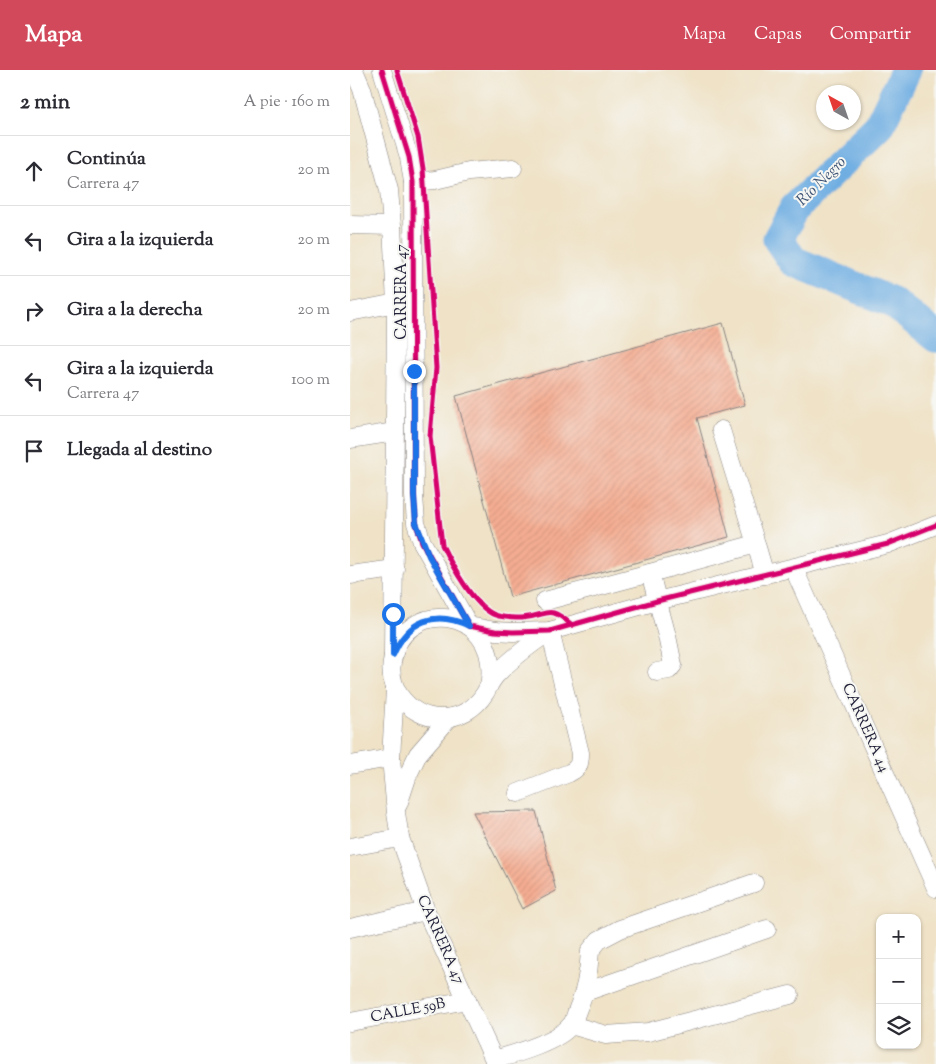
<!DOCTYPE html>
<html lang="es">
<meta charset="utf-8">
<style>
:root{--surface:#fff;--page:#f7f7f7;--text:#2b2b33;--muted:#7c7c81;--line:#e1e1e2;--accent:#d1495b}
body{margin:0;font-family:"Sorts Mill Goudy",serif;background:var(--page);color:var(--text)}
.controls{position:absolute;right:15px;bottom:15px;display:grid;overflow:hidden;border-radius:10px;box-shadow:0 1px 4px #0004}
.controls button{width:45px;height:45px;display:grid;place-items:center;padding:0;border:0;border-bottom:1px solid var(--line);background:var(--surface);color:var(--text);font:25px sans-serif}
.compass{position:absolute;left:466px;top:15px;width:45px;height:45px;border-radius:50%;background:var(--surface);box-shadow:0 1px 4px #0004;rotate:320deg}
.stop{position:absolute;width:15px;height:15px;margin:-11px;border:4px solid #1a73e8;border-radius:50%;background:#fff}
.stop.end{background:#1a73e8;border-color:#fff;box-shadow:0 1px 5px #0008}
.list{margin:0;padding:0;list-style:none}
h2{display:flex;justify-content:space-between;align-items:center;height:65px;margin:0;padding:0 20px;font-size:21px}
h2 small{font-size:16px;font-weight:400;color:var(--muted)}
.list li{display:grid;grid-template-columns:32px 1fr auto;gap:15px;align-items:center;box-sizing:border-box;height:70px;padding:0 20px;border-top:1px solid var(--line)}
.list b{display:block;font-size:19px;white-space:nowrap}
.list p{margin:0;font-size:16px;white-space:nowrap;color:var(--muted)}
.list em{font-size:16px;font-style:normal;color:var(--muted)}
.icon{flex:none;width:28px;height:28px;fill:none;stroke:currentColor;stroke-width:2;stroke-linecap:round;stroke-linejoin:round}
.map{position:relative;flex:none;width:586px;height:994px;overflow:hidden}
header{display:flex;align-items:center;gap:30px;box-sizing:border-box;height:70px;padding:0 25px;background:var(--accent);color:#fff}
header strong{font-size:24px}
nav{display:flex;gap:28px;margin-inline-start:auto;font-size:18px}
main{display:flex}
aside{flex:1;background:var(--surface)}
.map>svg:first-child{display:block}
</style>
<header>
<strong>Mapa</strong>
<nav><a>Mapa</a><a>Capas</a><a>Compartir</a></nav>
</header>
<main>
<aside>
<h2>2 min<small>A pie · 160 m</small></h2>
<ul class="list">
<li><svg class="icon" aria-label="ahead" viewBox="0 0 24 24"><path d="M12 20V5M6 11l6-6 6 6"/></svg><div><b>Continúa</b><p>Carrera 47</p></div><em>20 m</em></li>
<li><svg class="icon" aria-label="left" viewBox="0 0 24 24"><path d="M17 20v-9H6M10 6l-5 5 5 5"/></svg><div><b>Gira a la izquierda</b></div><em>20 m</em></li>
<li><svg class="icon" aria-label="right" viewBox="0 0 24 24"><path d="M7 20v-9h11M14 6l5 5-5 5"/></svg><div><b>Gira a la derecha</b></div><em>20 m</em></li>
<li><svg class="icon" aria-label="left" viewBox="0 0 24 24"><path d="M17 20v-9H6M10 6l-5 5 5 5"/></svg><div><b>Gira a la izquierda</b><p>Carrera 47</p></div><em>100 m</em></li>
<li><svg class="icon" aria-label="arrive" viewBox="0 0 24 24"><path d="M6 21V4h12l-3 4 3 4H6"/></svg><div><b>Llegada al destino</b></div></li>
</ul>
</aside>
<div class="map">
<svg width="586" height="994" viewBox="0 0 586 994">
<defs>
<pattern id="building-hatch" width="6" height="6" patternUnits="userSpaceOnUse" patternTransform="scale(1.25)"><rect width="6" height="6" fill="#f5ad92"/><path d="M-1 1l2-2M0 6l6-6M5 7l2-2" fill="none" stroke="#d2957f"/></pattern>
</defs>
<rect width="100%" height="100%" fill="#f6f6f2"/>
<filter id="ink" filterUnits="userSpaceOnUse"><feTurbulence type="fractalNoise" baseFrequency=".02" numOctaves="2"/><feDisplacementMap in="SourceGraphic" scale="10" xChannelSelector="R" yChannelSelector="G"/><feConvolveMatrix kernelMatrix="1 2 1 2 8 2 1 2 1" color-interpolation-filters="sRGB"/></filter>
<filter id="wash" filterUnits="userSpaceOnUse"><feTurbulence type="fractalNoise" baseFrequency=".0096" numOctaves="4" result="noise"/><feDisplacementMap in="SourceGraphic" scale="20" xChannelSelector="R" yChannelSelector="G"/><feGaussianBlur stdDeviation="1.12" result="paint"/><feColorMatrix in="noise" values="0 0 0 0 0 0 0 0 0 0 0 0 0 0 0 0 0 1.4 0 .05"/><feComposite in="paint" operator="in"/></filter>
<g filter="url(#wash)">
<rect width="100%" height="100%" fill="#efe2c6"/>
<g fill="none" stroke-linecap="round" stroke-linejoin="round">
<polyline stroke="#6faee2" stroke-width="31" points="556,0 529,56 445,138 428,169 443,191 542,232 586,267"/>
</g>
<g id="blocks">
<g fill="url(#building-hatch)">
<polygon points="373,253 395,335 347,348 379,467 160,527 106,326"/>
<polygon points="186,741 206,821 172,839 123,742"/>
</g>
</g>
</g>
<g filter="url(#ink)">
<use href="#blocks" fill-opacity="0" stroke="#888280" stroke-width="1"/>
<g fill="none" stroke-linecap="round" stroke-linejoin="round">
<defs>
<g id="minor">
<polyline points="4,0 12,19 39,120 42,156 46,233 43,585"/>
<polyline points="32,0 59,87 63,112 64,426 66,453 72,472 119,556 145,561 163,562 200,561 307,531 538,474 586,455"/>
<polyline points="63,112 85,110 119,102 163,98"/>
<polyline points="0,155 42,156"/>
<polyline points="0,242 46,233"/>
<polyline points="371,360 406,474"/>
<polyline points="0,369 45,362"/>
<polyline points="444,499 586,818"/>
<polyline points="0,505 45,499"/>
<polyline points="195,531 300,503"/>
<polyline points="307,602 319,600 323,595 317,566 300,503 406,474 415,505"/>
<path d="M140 610C148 534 51 527 42 592 40 604 43 615 49 625 59 639 74 648 91 648 109 648 125 639 135 623 139 616 141 610 147 604 163 587 181 574 200 561"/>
<polyline points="45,619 41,688 46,743 50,768 76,841 146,994"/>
<polyline points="0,695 41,688"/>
<path d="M168 723 219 703C229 698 230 694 230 683L200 561"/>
<polyline points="48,735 58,705 68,684 99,648"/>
<polyline points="0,777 50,768"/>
<polyline points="0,858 76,841"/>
<polyline points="235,922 417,859"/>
<polyline points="0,952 117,930"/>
<polyline points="221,955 256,965 298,962 440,925"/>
<path d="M144 990C165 984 208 972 221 955 224 952 225 946 227 941 236 921 239 903 240 881L249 870 270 859 404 813"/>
</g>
</defs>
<use href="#minor" stroke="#888280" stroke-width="19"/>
<use href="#minor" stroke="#fff" stroke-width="18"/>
<defs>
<g id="cycleway">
<polyline points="32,0 59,87 63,112 64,426 66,453 72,472 119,556 145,561 163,562 200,561 307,531 538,474 586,455"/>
<path d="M47 0 68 67 73 99 86 298 80 366 92 475C101 494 124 537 145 545 154 548 163 548 172 548 200 546 196 533 222 555"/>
</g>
</defs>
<use href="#cycleway" stroke="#f6f6f2" stroke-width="8"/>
<use href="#cycleway" stroke="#d6006c" stroke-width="5"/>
</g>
</g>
<g fill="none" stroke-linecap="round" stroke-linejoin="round" filter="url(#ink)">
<path stroke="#1a73e8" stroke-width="6" d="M43 544V585C58 550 85 540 119 556L79 486 66 453 64 426V301"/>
</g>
<g text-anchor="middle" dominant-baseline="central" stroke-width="4" stroke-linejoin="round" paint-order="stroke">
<g font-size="15" fill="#22223b" stroke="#f6f6f2">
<text transform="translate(52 222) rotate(-90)">CARRERA 47</text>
<text transform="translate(515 658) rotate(66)">CARRERA 44</text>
<text transform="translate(90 870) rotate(66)">CARRERA 47</text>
<text transform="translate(58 941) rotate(-11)">CALLE 59B</text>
</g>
<g font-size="16" font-style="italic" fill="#3d5375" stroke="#f6f6f2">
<text transform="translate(472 112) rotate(-45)">Río Negro</text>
</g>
</g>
</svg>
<div class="controls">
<button>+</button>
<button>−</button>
<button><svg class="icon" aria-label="layers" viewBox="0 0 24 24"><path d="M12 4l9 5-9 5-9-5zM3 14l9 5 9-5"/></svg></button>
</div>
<svg class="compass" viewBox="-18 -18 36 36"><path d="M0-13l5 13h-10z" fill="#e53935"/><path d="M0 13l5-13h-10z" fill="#7c7c81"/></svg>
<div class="stop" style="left:43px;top:544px"></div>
<div class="stop end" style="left:64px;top:301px"></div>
</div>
</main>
